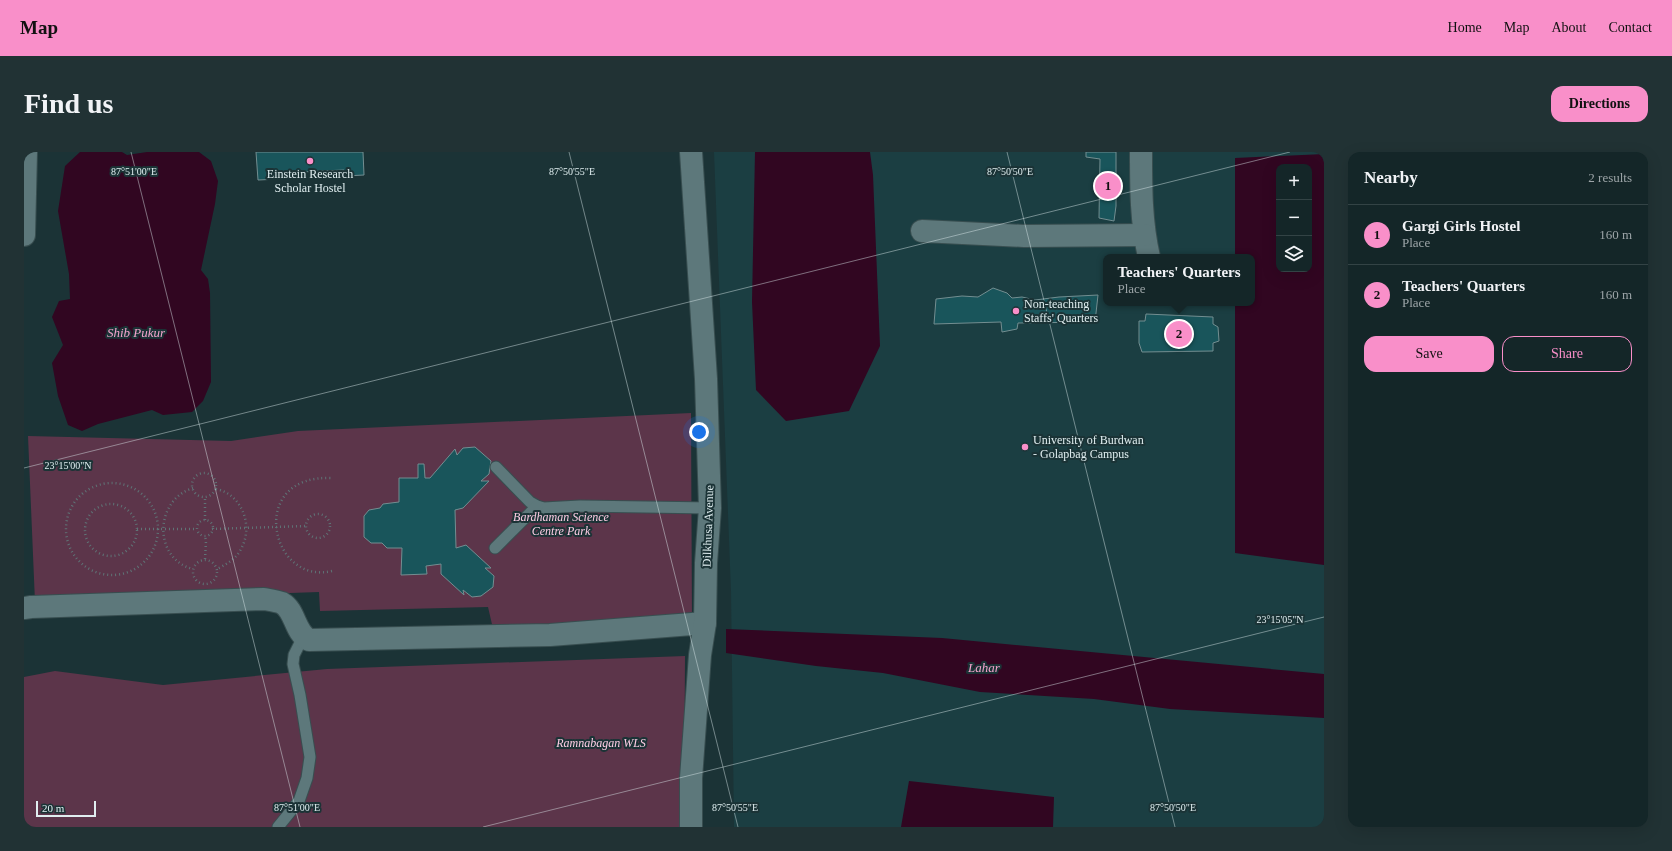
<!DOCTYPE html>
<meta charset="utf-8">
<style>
:root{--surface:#142628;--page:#213234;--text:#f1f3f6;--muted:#9da5a8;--line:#334345;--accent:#f98fc9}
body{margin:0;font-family:"Times New Roman",serif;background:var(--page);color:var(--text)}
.controls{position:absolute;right:12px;top:12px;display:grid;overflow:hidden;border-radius:8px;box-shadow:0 4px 16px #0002}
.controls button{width:36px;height:36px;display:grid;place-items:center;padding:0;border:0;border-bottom:1px solid var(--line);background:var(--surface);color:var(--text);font:20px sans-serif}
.scale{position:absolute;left:12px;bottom:10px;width:60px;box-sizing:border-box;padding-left:4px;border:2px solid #e0eef0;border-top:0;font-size:11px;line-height:14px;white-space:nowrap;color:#e0eef0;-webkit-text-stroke:3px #1b3336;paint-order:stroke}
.you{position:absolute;left:675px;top:280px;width:14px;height:14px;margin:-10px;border:3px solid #fff;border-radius:50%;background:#1a73e8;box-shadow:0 0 0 6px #1a73e833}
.badge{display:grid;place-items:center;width:26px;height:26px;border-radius:50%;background:var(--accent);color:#111;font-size:13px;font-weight:700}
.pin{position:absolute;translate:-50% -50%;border:2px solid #fff;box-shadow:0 1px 4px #0006}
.popup{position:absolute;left:1079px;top:102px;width:152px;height:52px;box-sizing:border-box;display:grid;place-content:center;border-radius:8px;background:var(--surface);filter:drop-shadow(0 1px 3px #0005);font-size:13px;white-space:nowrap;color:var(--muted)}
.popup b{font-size:15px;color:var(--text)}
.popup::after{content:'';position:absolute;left:50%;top:100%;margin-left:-8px;border:8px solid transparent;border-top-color:var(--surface)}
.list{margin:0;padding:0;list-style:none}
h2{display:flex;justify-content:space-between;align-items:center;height:52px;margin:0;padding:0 16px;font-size:17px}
h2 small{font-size:13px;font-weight:400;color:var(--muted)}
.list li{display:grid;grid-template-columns:26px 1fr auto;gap:12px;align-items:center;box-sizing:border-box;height:60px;padding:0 16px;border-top:1px solid var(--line)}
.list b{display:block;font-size:15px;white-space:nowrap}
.list p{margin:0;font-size:13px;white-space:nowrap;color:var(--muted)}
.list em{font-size:13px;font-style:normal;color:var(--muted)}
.actions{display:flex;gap:8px;padding:12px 16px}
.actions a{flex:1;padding:9px 0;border:1px solid var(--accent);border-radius:12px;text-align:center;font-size:14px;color:var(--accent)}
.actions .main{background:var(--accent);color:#111}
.icon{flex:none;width:22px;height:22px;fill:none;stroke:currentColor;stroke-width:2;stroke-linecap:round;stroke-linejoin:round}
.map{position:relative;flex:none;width:1300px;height:675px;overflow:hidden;border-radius:12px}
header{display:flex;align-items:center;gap:24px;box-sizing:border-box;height:56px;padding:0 20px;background:var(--accent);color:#111}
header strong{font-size:19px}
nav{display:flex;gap:22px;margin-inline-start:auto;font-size:14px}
.intro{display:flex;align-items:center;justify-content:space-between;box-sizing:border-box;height:96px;padding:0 24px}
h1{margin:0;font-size:28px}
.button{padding:10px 18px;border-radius:12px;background:var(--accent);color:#111;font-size:14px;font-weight:700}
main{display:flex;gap:24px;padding:0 24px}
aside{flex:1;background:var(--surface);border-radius:12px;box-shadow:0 4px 16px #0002}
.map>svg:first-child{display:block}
</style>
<header>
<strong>Map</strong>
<nav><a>Home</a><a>Map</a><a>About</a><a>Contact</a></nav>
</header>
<div class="intro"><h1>Find us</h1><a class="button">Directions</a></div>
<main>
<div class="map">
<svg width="1300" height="675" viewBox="0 0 1300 675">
<rect width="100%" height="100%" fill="#1b3336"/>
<path fill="#1b3e42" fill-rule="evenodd" d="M690 0H1300V675H710L707 439ZM1255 15H1285V117H1255ZM1082 105H1228V151H1082Z"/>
<g fill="#5c354a">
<polygon points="667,261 668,472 470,481 464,455 296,459 295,440 11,450 4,284 207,289 274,279"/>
<polygon points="661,504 660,675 0,675 0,525 31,519 139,533 303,517"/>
</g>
<g fill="#310621" fill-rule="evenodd">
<polygon points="56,0 98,0 103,3 123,0 175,0 187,9 194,29 191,52 177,118 184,127 186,141 187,230 179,249 168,260 139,263 128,258 74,272 58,279 44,273 34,244 28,211 39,193 28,165 35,149 46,147 45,122 34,59 41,14"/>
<polygon points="731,0 846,0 849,23 856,194 825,259 762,269 732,238 728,150"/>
<path d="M1300 2V413L1211 401V151H1228V105H1211V6ZM1255 15H1285V117H1255Z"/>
<polygon points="702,477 918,486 1300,522 1300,566 1146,557 1070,547 956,540 859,521 792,514 702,501"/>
<polygon points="885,629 1030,645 1029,675 877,675"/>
</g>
<g fill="#19555b" stroke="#738e91">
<polygon points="232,0 339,0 340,23 321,24 320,18 255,21 255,27 234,28"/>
<polygon points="1062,0 1092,0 1092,54 1090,69 1075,66 1076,7 1062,5"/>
<polygon points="969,136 983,141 988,146 998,145 1011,148 1035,145 1074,143 1071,170 994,171 993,177 978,180 977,170 910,172 912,147 938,144 954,145"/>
<polygon points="1122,162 1189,165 1189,172 1194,175 1195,189 1189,191 1189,199 1118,200 1115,191 1115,169 1121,169"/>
<polygon points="451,295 467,309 465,322 457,329 465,329 439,356 431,358 432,396 442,393 467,416 461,416 470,424 469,435 457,444 448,445 439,438 440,443 417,422 417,412 402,414 403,422 377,423 378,396 363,396 358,391 347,391 340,385 340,364 345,358 356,356 359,352 375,350 375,326 394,326 394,312 400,312 401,326 406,326 431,297 433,303 439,296"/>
</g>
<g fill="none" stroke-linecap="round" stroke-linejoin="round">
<defs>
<g id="service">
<polyline points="472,315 506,350 513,354 520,356 556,354 686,356"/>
<polyline points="471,396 513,354"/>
<polyline points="254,675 275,649 283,626 286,605 276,543 269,512 270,503 279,485"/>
</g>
<g id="minor">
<path d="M1117 0C1117 36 1117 70 1125 105"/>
<polyline points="898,79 1000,84 1120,83"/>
<polyline points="0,83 2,0"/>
<path d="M0 456 7 455 240 447C245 448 253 449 258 451 272 459 270 480 285 488L526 483 681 471"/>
<polyline points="667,675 667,626 676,503 681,471 682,411 686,356 682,227 667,0"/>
</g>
</defs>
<use href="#service" stroke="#384e50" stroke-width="13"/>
<use href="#minor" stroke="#384e50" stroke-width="24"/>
<g stroke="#5f7376" stroke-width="2.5" stroke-dasharray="1 3" stroke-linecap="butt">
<circle cx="180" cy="333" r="12"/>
<circle cx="88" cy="377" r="46"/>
<path d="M169 336C130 348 129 407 169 417"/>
<path d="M192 337C218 342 230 374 217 397 212 407 203 412 193 417"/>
<circle cx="87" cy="378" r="26"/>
<circle cx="294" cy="374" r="12"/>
<polyline points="181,368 181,345"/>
<circle cx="181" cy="376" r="8"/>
<polyline points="113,377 172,377"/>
<polyline points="188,377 282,374"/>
<polyline points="181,407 182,389 181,384"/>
<circle cx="181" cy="420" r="12"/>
<path d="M308 419C246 434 222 322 308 326"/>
</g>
<use href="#service" stroke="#5d787b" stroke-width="11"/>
<use href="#minor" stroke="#5d787b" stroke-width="22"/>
</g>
<path fill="none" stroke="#e0eef0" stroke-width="1" stroke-opacity="0.45" d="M107 0 276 675M545 0 714 675M983 0 1151 675M0 316 1266 0M459 675 1300 465"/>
<g fill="#f98fc9" stroke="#1b3336" stroke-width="1.5">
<circle cx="286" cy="9" r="4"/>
<circle cx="992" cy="159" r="4"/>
<circle cx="1001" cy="295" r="4"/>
</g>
<g text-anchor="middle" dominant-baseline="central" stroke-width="4" stroke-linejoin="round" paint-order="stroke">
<g font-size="12" fill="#e0eef0" stroke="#1b3336" text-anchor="start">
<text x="286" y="22" text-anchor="middle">Einstein Research<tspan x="286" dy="14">Scholar Hostel</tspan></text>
<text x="1000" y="152">Non-teaching<tspan x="1000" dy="14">Staffs' Quarters</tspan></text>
<text x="1009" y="288">University of Burdwan<tspan x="1009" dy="14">- Golapbag Campus</tspan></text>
</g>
<g font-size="12" font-style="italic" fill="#fecde5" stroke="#1b3336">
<text x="537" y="365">Bardhaman Science<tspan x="537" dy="14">Centre Park</tspan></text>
<text x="577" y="591">Ramnabagan WLS</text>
</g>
<g font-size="12" fill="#e0eef0" stroke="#1b3336">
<text transform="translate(684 374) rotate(-88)">Dilkhusa Avenue</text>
</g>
<g font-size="13" font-style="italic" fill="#f3a4cd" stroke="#1b3336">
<text x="112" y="180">Shib Pukur</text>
<text x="960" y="515">Lahar</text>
</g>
</g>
<g font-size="10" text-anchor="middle" fill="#e0eef0" stroke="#1b3336" stroke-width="4" stroke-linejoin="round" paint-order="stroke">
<text x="110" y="23">87°51'00"E</text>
<text x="548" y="23">87°50'55"E</text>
<text x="986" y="23">87°50'50"E</text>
<text x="44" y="317">23°15'00"N</text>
<text x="1256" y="471">23°15'05"N</text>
<text x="273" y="659">87°51'00"E</text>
<text x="711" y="659">87°50'55"E</text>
<text x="1149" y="659">87°50'50"E</text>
</g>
</svg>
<div class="controls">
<button>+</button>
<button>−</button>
<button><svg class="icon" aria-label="layers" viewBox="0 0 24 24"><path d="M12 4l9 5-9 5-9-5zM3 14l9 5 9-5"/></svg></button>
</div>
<div class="scale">20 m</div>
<div class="you"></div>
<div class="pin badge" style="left:1084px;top:34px">1</div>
<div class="pin badge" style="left:1155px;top:182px">2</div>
<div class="popup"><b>Teachers' Quarters</b>Place</div>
</div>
<aside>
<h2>Nearby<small>2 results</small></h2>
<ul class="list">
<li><span class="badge">1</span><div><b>Gargi Girls Hostel</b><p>Place</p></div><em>160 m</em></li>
<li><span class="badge">2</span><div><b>Teachers' Quarters</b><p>Place</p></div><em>160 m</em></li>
</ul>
<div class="actions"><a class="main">Save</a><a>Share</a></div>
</aside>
</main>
